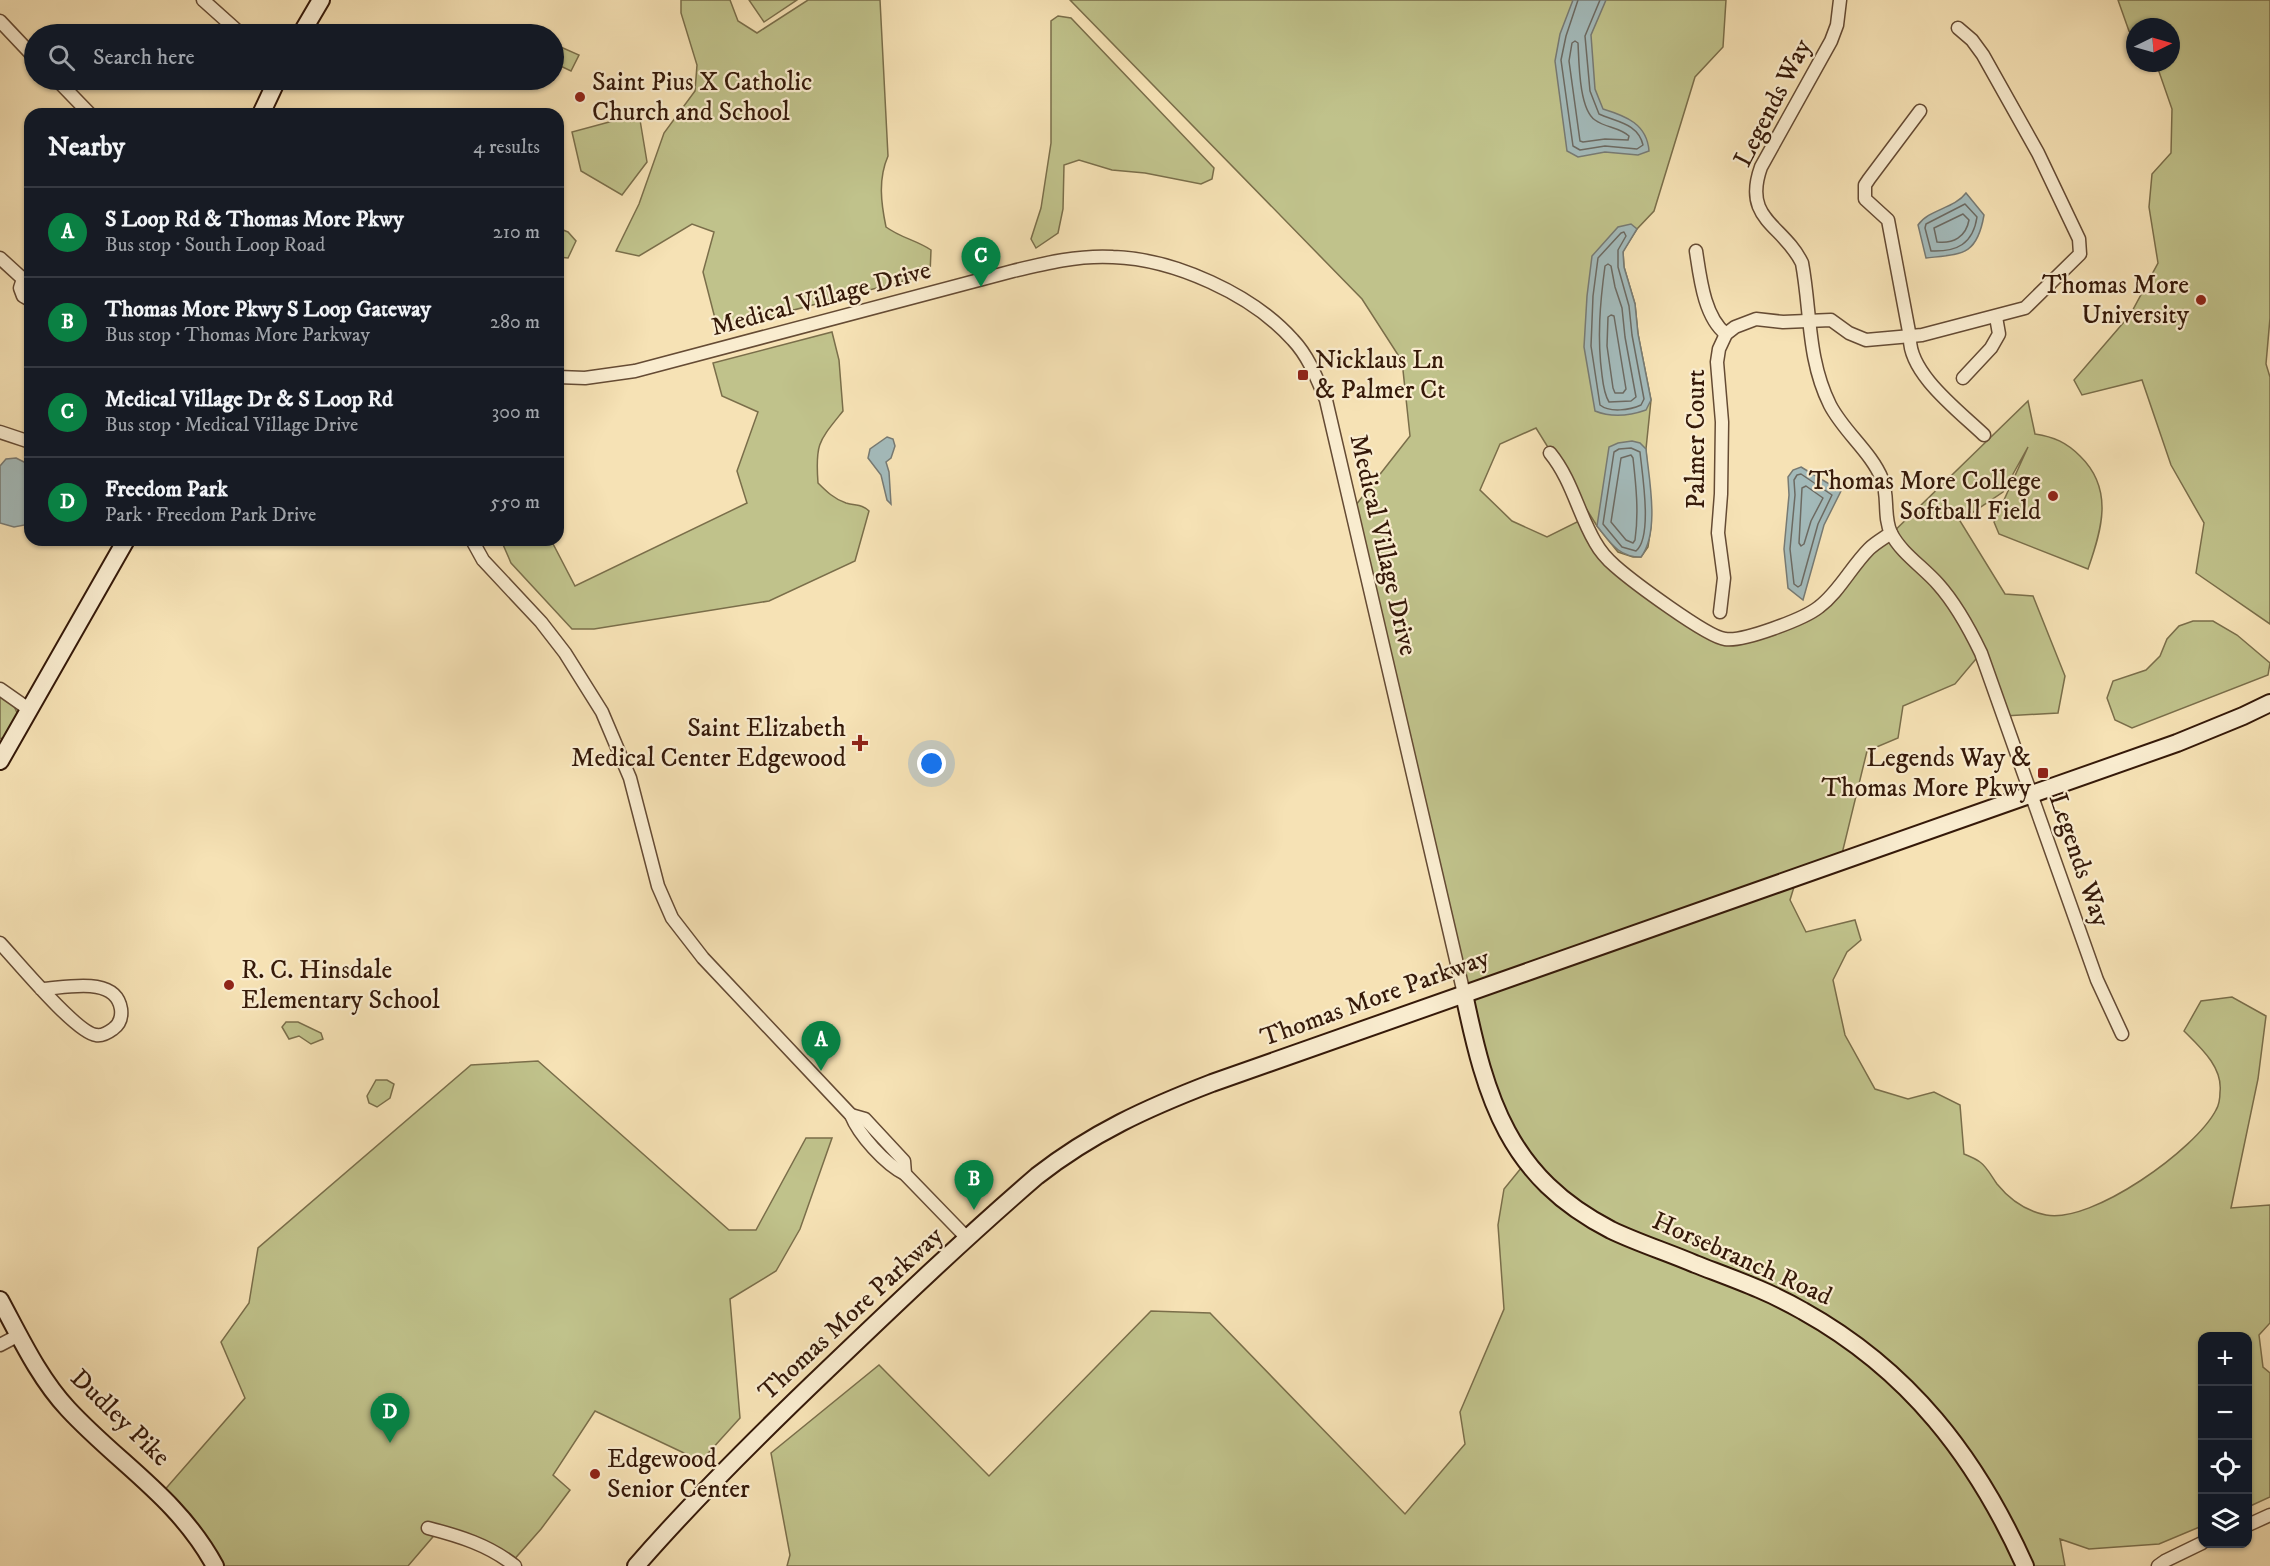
<!DOCTYPE html>
<meta charset="utf-8">
<style>
:root{--surface:#171b24;--page:#20242c;--text:#f1f3f6;--muted:#9ea1a6;--line:#363941;--accent:#0b8043}
body{margin:0;font-family:"IM FELL DW Pica",serif;background:var(--page);color:var(--text)}
.controls{position:absolute;right:18px;bottom:18px;display:grid;overflow:hidden;border-radius:12px;box-shadow:0 2px 4px #0004}
.controls button{width:54px;height:54px;display:grid;place-items:center;padding:0;border:0;border-bottom:2px solid var(--line);background:var(--surface);color:var(--text);font:30px sans-serif}
.compass{position:absolute;left:2126px;top:18px;width:54px;height:54px;border-radius:50%;background:var(--surface);box-shadow:0 2px 4px #0004;rotate:85deg}
.you{position:absolute;left:932px;top:764px;width:21px;height:21px;margin:-15px;border:4px solid #fff;border-radius:50%;background:#1a73e8;box-shadow:0 0 0 9px #1a73e833}
.badge{display:grid;place-items:center;width:39px;height:39px;border-radius:50%;background:var(--accent);color:#fff;font-size:20px;font-weight:700}
.pin{position:absolute;translate:-50% -50px;filter:drop-shadow(0 2px 3px #0008)}
.pin::after{content:'';position:absolute;top:32px;width:21px;height:18px;background:inherit;clip-path:polygon(0 0,100% 0,50% 100%)}
.list{margin:0;padding:0;list-style:none}
h2{display:flex;justify-content:space-between;align-items:center;height:78px;margin:0;padding:0 24px;font-size:26px}
h2 small{font-size:20px;font-weight:400;color:var(--muted)}
.list li{display:grid;grid-template-columns:39px 1fr auto;gap:18px;align-items:center;box-sizing:border-box;height:90px;padding:0 24px;border-top:2px solid var(--line)}
.list b{display:block;font-size:22px;white-space:nowrap}
.list p{margin:0;font-size:20px;white-space:nowrap;color:var(--muted)}
.list em{font-size:20px;font-style:normal;color:var(--muted)}
.icon{flex:none;width:33px;height:33px;fill:none;stroke:currentColor;stroke-width:2;stroke-linecap:round;stroke-linejoin:round}
.map{position:relative;flex:none;width:2270px;height:1566px;overflow:hidden}
.search{position:absolute;background:var(--surface);box-shadow:0 2px 4px #0004;left:24px;top:24px;width:540px;height:66px;display:flex;align-items:center;gap:15px;box-sizing:border-box;padding:0 21px;border-radius:33px;color:var(--muted);font-size:22px}
.panel{position:absolute;background:var(--surface);box-shadow:0 2px 4px #0004;left:24px;top:108px;width:540px;height:438px;border-radius:18px}
.map>svg:first-child{display:block}
</style>
<div class="map">
<svg width="2270" height="1566" viewBox="0 0 2270 1566">
<rect width="100%" height="100%" fill="#f6e2b5"/>
<filter id="stains"><feTurbulence type="fractalNoise" baseFrequency=".00333" numOctaves="4"/><feColorMatrix values="0 0 0 0 .2 0 0 0 0 .09 0 0 0 0 .02 0 0 0 .5 -.17"/></filter>
<radialGradient id="worn" r=".72"><stop offset=".6" stop-color="#630" stop-opacity="0"/><stop offset="1" stop-color="#630" stop-opacity=".3"/></radialGradient>
<g fill="#c0c28b" stroke="#7a6e4a" stroke-width="1.5">
<path d="M681 0H730L738 21 757 33 808 0H880L888 156C878 179 881 203 886 227 901 238 916 240 931 250L930 274 718 330 703 272 714 232 692 224 639 256 616 251 639 204 664 133 695 91 697 65 681 13Z"/>
<polygon points="749,0 797,0 764,22"/>
<path d="M1070 0H1726L1723 47 1695 77 1654 211 1637 229 1623 251 1624 267 1635 304 1638 334 1651 400 1646 449 1651 527 1648 547 1641 557H1633L1618 552 1597 526 1536 428 1500 444 1480 490 1512 521 1547 537 1585 518 1607 558 1721 639 1811 612 2028 401 2035 434C2054 437 2066 442 2080 456 2114 489 2102 529 2088 569L1999 534 1994 522 2028 447 2003 492 1960 521 2005 594 2033 596 2065 676 2058 713 2004 716 1981 653 1955 684 1903 706 1898 738 1867 751 1840 862 1797 877 1790 900 1806 932 1855 920 1861 940 1847 952 1833 980 1845 1035 1875 1089 1908 1099 1934 1092 1960 1105 1964 1154C1969 1156 1976 1159 1980 1162 1987 1167 1992 1177 1997 1184 2010 1200 2026 1211 2046 1215 2092 1224 2196 1149 2216 1110 2219 1105 2220 1097 2220 1092 2223 1067 2200 1047 2184 1031L2201 1001 2232 997 2266 1016 2258 1079 2231 1208 2270 1205V1323L2259 1335 2263 1367 2270 1373V1497L2248 1507V1336H2202V1526L2159 1544 2089 1549 2060 1539 2065 1566H787L790 1555 771 1453 879 1365 989 1476 1151 1311 1210 1313 1405 1514 1465 1444 1460 1412 1504 1309 1498 1225 1504 1189 1526 1162 1496 1113 1352 510 1410 436 1402 361 1362 299Z"/>
<polygon points="2118,0 2270,0 2270,318 2266,364 2270,377 2270,624 2196,573 2204,523 2171,465 2142,380 2082,395 2074,380 2130,315 2158,263 2149,207 2152,174 2171,153 2172,109 2156,63 2171,63 2171,27 2135,27 2135,36 2129,31"/>
<polygon points="1058,16 1071,18 1214,168 1212,179 1201,184 1145,173 1112,170 1079,160 1064,165 1063,209 1058,233 1036,248 1031,239 1041,208 1051,143 1051,21"/>
<polygon points="554,44 579,55 571,71 554,63"/>
<polygon points="639,114 647,162 622,195 581,171 572,132"/>
<polygon points="558,228 568,232 576,241 568,258 558,257"/>
<path d="M832 332 839 360 843 411C819 441 815 443 818 483 826 491 834 499 846 503 856 506 862 504 869 511L855 561 769 601 594 629H572L511 563 501 540H551L575 586 747 503 737 471 758 412 722 396 713 363Z"/>
<polygon points="2193,621 2213,621 2237,635 2270,663 2268,675 2132,728 2115,720 2107,698 2113,681 2146,670 2160,656 2167,639 2179,626"/>
<polygon points="0,695 14,706 18,715 7,736 0,739"/>
<polygon points="286,1022 298,1022 321,1033 323,1039 311,1044 299,1036 289,1039 282,1027"/>
<polygon points="538,1061 729,1230 756,1230 806,1138 832,1138 800,1229 776,1271 730,1299 740,1418 701,1461 595,1411 553,1475 570,1490 541,1529 511,1563 438,1531 408,1566 215,1566 161,1494 245,1398 221,1342 249,1303 258,1248 471,1065"/>
<polygon points="376,1080 387,1080 394,1084 390,1098 377,1107 369,1103 367,1096"/>
</g>
<g fill="#a3baba" stroke="#777a73" stroke-width="1.5">
<path d="M1573 0H1606L1591 35 1595 89 1603 109C1626 116 1647 124 1649 151L1638 155 1605 152 1578 157 1567 151 1555 61 1560 34Z"/>
<path d="M1966 193 1984 215C1977 256 1962 254 1926 258L1918 225C1929 209 1954 209 1966 193Z"/>
<path d="M1631 224 1637 229 1623 252 1624 267 1635 304 1638 334 1651 400 1646 410C1629 416 1612 418 1595 411L1584 347 1587 296 1592 256 1618 227Z"/>
<polygon points="887,437 893,439 895,446 891,458 886,462 889,472 891,504 887,500 881,475 868,458 870,449"/>
<path d="M1632 441 1640 443 1646 449C1649 479 1660 532 1641 557 1618 557 1610 542 1597 526L1609 447 1618 443Z"/>
<polygon points="16,458 30,465 30,524 14,527 0,523 0,466 6,459"/>
<polygon points="1801,467 1841,491 1824,525 1803,600 1788,588 1784,549 1789,495 1788,477 1793,470"/>
</g>
<g fill="none" stroke-linecap="round" stroke-linejoin="round">
<g stroke="#6c6a62" stroke-width="1.5">
<path d="M1578 0 1566 36 1561 60 1573 146 1580 150 1605 146 1637 149 1643 145C1638 123 1616 122 1599 114L1590 91 1585 36 1600 0"/>
<path d="M1575 41 1578 43C1579 62 1579 109 1595 120 1606 128 1619 127 1629 136L1628 140 1605 139 1583 142 1580 141 1569 61 1572 43Z"/>
<path d="M1965 204 1977 217C1973 244 1957 252 1931 251L1925 228 1926 224Z"/>
<path d="M1963 214 1969 220C1966 237 1953 244 1937 242L1934 228Z"/>
<path d="M1624 232 1626 236 1618 250V267L1629 306 1632 335 1644 399 1641 405C1630 410 1610 413 1600 405L1591 346 1593 296 1598 258 1621 233Z"/>
<path d="M1608 264 1611 266 1615 287 1622 308 1625 337 1636 397 1631 401 1609 402C1604 394 1603 384 1602 375 1597 338 1600 303 1605 266Z"/>
<polygon points="1611,315 1614,316 1626,389 1623,393 1615,393 1613,388 1607,346 1608,317"/>
<path d="M1631 448 1640 452C1642 473 1653 537 1636 551L1622 547 1603 524 1614 452 1619 449Z"/>
<path d="M1631 455 1633 458C1636 485 1639 513 1635 540L1633 543 1626 540 1611 522 1621 458Z"/>
<polygon points="1801,474 1832,495 1818,524 1801,585 1798,587 1794,584 1790,549 1795,495 1794,480 1797,475"/>
<polygon points="1806,486 1823,498 1811,521 1804,544 1801,546 1799,543 1802,488"/>
</g>
<defs>
<g id="street">
<polyline points="203,0 241,34"/>
<path d="M1840 0 1837 25 1831 41 1761 167C1742 220 1783 224 1802 263 1811 311 1807 359 1830 405 1844 432 1871 452 1882 479 1889 496 1883 517 1891 533 1901 553 1923 567 1938 584 1956 604 1969 628 1981 653L2097 980 2122 1034"/>
<polyline points="0,21 34,57"/>
<polyline points="57,80 90,114"/>
<path d="M1920 111 1869 179 1865 185V199L1888 220 1910 337C1908 373 1959 411 1984 435"/>
<path d="M1696 251C1700 277 1704 317 1726 334"/>
<polyline points="0,258 23,279"/>
<polyline points="30,275 23,279 20,288 23,296 30,300"/>
<path d="M558 377 585 378 635 371 1013 271C1046 263 1079 255 1113 257 1174 259 1252 294 1293 340 1309 357 1317 379 1326 400L1464 994"/>
<polyline points="1963,378 1991,348 1999,334 1996,317"/>
<polyline points="0,432 30,442"/>
<path d="M1550 453C1572 480 1578 513 1595 542 1600 551 1608 560 1615 566 1632 581 1707 637 1725 639 1743 642 1804 619 1819 607 1839 592 1851 567 1869 549 1875 543 1884 538 1891 533"/>
<path d="M472 540 483 560 541 622 565 653 602 712 630 778 658 886 672 918 703 958 851 1115C859 1135 885 1164 905 1174L968 1239"/>
<polyline points="1720,612 1724,578 1718,533 1721,494 1722,422 1717,362 1719,349 1726,334 1735,327 1756,319 1783,322 1831,320 1849,333 1866,340 1922,335 2025,308 2080,254 2079,239 2038,153 1983,55 1972,40 1958,28"/>
<polyline points="0,689 30,710"/>
<path d="M0 943C16 960 76 1033 96 1035 102 1036 109 1032 113 1029 120 1024 122 1017 121 1009 116 975 65 988 41 989"/>
<polyline points="851,1115 865,1119 904,1161 905,1174"/>
<polyline points="0,1345 19,1335"/>
<polyline points="2248,1525 2270,1515"/>
<path d="M428 1528C459 1536 489 1545 515 1566"/>
<polyline points="2158,1566 2165,1561 2202,1543"/>
</g>
<g id="secondary">
<polyline points="301,34 321,0"/>
<polyline points="261,114 277,80"/>
<polyline points="0,761 126,540"/>
<path d="M1464 994C1486 1099 1508 1177 1611 1230 1638 1243 1667 1252 1695 1264 1731 1278 1769 1291 1803 1311 1909 1370 1976 1457 2025 1566"/>
<path d="M0 1300C20 1337 39 1378 68 1409 119 1464 178 1498 215 1566"/>
<path d="M636 1566C696 1497 760 1434 826 1371 895 1305 965 1238 1037 1176 1092 1133 1147 1108 1212 1083L2177 743 2243 716 2270 703"/>
</g>
</defs>
<use href="#street" stroke="#654b34" stroke-width="15"/>
<use href="#secondary" stroke="#351909" stroke-width="20"/>
<use href="#street" stroke="#f9eccf" stroke-width="12"/>
<use href="#secondary" stroke="#f9eccf" stroke-width="16"/>
</g>
<g fill="#8f2418" stroke="#f9eccf" stroke-width="2">
<circle cx="580" cy="97" r="6"/>
<circle cx="2201" cy="300" r="6"/>
<rect x="1297" y="369" width="12" height="12" rx="3"/>
<circle cx="2053" cy="496" r="6"/>
<path d="M857 734h6v6h6v6h-6v6h-6v-6h-6v-6h6z"/>
<rect x="2037" y="767" width="12" height="12" rx="3"/>
<circle cx="229" cy="985" r="6"/>
<circle cx="595" cy="1474" r="6"/>
</g>
<g text-anchor="middle" dominant-baseline="central" stroke-width="4.5" stroke-linejoin="round" paint-order="stroke">
<g font-size="26" fill="#351909" stroke="#f9eccf" text-anchor="start">
<text x="592" y="82">Saint Pius X Catholic<tspan x="592" dy="30">Church and School</tspan></text>
<text x="2189" y="285" text-anchor="end">Thomas More<tspan x="2189" dy="30">University</tspan></text>
<text x="1315" y="360">Nicklaus Ln<tspan x="1315" dy="30">&amp; Palmer Ct</tspan></text>
<text x="2041" y="481" text-anchor="end">Thomas More College<tspan x="2041" dy="30">Softball Field</tspan></text>
<text x="846" y="728" text-anchor="end">Saint Elizabeth<tspan x="846" dy="30">Medical Center Edgewood</tspan></text>
<text x="2031" y="758" text-anchor="end">Legends Way &amp;<tspan x="2031" dy="30">Thomas More Pkwy</tspan></text>
<text x="241" y="970">R. C. Hinsdale<tspan x="241" dy="30">Elementary School</tspan></text>
<text x="607" y="1459">Edgewood<tspan x="607" dy="30">Senior Center</tspan></text>
</g>
<g font-size="26" fill="#351909" stroke="#f9eccf">
<text transform="translate(1773 103) rotate(-63)">Legends Way</text>
<text transform="translate(821 299) rotate(-15)">Medical Village Drive</text>
<text transform="translate(1696 439) rotate(-90)">Palmer Court</text>
<text transform="translate(1383 545) rotate(77)">Medical Village Drive</text>
<text transform="translate(2079 860) rotate(71)">Legends Way</text>
<text transform="translate(1375 998) rotate(-20)">Thomas More Parkway</text>
<text transform="translate(1742 1259) rotate(24)">Horsebranch Road</text>
<text transform="translate(851 1314) rotate(-43)">Thomas More Parkway</text>
<text transform="translate(120 1418) rotate(44)">Dudley Pike</text>
</g>
</g>
<rect width="100%" height="100%" filter="url(#stains)"/>
<rect width="100%" height="100%" fill="url(#worn)"/>
</svg>
<div class="controls">
<button>+</button>
<button>−</button>
<button><svg class="icon" aria-label="locate" viewBox="0 0 24 24"><circle cx="12" cy="12" r="6"/><path d="M12 2v4M12 18v4M2 12h4M18 12h4"/></svg></button>
<button><svg class="icon" aria-label="layers" viewBox="0 0 24 24"><path d="M12 4l9 5-9 5-9-5zM3 14l9 5 9-5"/></svg></button>
</div>
<svg class="compass" viewBox="-18 -18 36 36"><path d="M0-13l5 13h-10z" fill="#e53935"/><path d="M0 13l5-13h-10z" fill="#9ea1a6"/></svg>
<div class="you"></div>
<div class="pin badge" style="left:821px;top:1071px">A</div>
<div class="pin badge" style="left:974px;top:1210px">B</div>
<div class="pin badge" style="left:981px;top:287px">C</div>
<div class="pin badge" style="left:390px;top:1443px">D</div>
<div class="search"><svg class="icon" aria-label="search" viewBox="0 0 24 24"><circle cx="10" cy="10" r="6"/><path d="M15 15l6 6"/></svg>Search here</div>
<section class="panel">
<h2>Nearby<small>4 results</small></h2>
<ul class="list">
<li><span class="badge">A</span><div><b>S Loop Rd &amp; Thomas More Pkwy</b><p>Bus stop · South Loop Road</p></div><em>210 m</em></li>
<li><span class="badge">B</span><div><b>Thomas More Pkwy S Loop Gateway</b><p>Bus stop · Thomas More Parkway</p></div><em>280 m</em></li>
<li><span class="badge">C</span><div><b>Medical Village Dr &amp; S Loop Rd</b><p>Bus stop · Medical Village Drive</p></div><em>300 m</em></li>
<li><span class="badge">D</span><div><b>Freedom Park</b><p>Park · Freedom Park Drive</p></div><em>550 m</em></li>
</ul>
</section>
</div>
